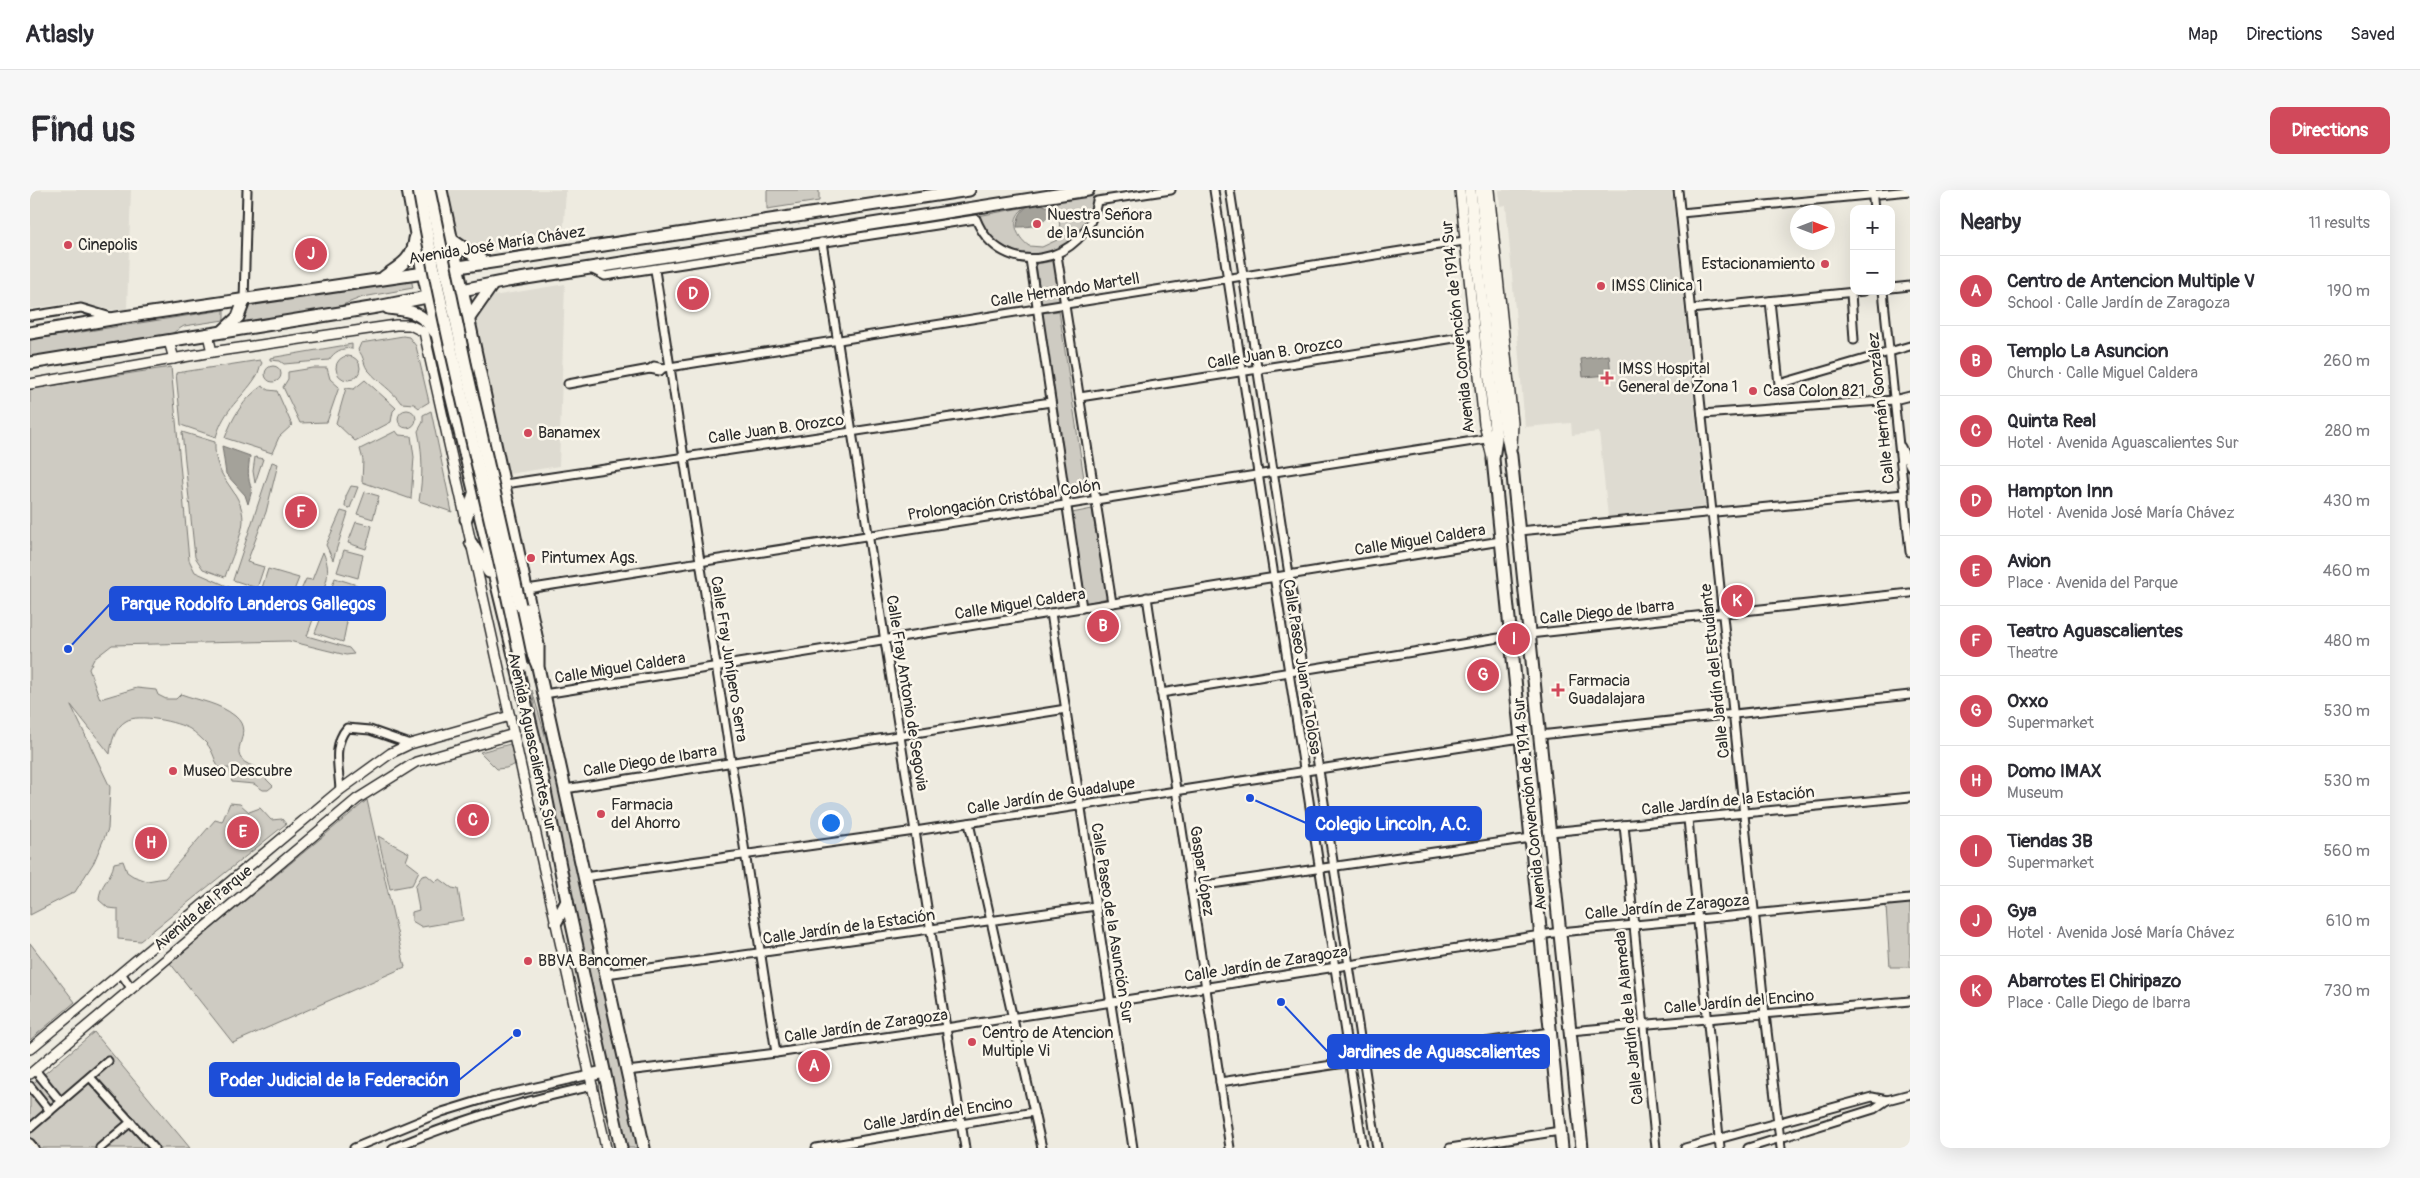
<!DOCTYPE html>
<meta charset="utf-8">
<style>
:root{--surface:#fff;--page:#f7f7f7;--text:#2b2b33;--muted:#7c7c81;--line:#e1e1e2;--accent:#d1495b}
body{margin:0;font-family:Pangolin,sans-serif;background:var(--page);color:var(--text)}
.controls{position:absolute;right:15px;top:15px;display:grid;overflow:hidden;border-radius:10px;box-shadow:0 5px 20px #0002}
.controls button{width:45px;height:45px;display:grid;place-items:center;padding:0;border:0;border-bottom:1px solid var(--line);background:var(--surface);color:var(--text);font:25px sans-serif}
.compass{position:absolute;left:1760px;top:15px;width:45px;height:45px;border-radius:50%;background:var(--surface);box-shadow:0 5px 20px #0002;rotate:90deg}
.you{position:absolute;left:800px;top:632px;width:18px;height:18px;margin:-12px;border:4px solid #fff;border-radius:50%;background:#1a73e8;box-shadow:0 0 0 8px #1a73e833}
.badge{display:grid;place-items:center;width:32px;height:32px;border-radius:50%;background:var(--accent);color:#fff;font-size:16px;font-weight:700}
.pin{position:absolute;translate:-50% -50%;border:2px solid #fff;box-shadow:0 1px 5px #0006}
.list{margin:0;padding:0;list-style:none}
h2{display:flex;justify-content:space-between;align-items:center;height:65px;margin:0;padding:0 20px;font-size:21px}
h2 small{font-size:16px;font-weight:400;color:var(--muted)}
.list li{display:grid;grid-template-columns:32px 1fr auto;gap:15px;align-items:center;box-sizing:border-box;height:70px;padding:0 20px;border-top:1px solid var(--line)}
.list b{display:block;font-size:19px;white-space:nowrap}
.list p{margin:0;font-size:16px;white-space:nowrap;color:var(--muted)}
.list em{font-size:16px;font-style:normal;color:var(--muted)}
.map{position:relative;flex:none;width:1880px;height:958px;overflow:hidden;border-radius:10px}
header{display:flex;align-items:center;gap:30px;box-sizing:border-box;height:70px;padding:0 25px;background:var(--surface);border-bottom:1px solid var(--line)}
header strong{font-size:24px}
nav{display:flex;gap:28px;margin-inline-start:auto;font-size:18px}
.intro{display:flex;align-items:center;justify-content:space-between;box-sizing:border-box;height:120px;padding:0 30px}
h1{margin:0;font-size:35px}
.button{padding:12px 22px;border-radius:10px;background:var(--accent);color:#fff;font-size:18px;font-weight:700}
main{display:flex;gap:30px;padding:0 30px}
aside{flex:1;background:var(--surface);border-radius:10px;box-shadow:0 5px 20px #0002}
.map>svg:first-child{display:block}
</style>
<header>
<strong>Atlasly</strong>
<nav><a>Map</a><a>Directions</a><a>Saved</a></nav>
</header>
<div class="intro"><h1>Find us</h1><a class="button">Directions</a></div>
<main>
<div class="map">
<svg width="1880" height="958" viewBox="0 0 1880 958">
<rect width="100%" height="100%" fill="#eeebe0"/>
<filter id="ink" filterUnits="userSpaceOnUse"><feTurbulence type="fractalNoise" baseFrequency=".02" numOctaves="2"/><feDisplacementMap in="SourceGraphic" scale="10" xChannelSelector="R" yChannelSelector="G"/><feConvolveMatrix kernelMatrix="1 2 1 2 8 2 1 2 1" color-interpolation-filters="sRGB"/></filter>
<g filter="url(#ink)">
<g fill="#dedbd1">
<polygon points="0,0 101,0 97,119 81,120 47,112 0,119"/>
<polygon points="418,0 536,0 533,49 445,60 431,51 428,46"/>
<polygon points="1469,0 1642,0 1675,317 1578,327 1569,242 1542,245 1541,233 1495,237 1476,15 1470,16"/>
<polygon points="535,94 529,276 479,284 445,128 463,106"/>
</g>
<g fill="#cecbc2" stroke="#7c7b76">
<polygon points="737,0 789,0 789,11 737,19"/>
<path d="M1063 5C1062 11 1062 18 1060 24 1040 75 969 78 948 26L996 17C979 27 985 46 999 56L1012 57 1027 50C1032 34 1030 25 1019 13Z"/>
<polygon points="1024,71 1031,110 1012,115 1006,74"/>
<polygon points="381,88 383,98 333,107 284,126 210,138 219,112"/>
<polygon points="194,120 194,130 154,136 131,150 0,171 0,150"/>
<polygon points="1029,121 1056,302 1039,306 1012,123"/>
<path d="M373 146 379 147 386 156 399 212 389 218 384 214 371 213C362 200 349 193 339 181 333 176 335 167 328 160L331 153Z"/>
<path d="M322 154V159C312 157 304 162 299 170L254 174 250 171 240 170V168Z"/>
<circle cx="318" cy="178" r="12"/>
<path d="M230 170 232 173C229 177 229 183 226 187 211 210 195 217 186 247L151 235 146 183Z"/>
<circle cx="243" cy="184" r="8"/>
<path d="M141 177 159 370 165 382 222 407 229 424C242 429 255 426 268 419L285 424 277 446 319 458 324 464 316 465 259 451 82 455 64 469 59 479 70 509 107 498 126 500 128 505 136 509H146L151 504C170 511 189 513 205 526 228 545 189 565 225 577L224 583 233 586 243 596 238 600H233L224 594 202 592 199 578 189 579C185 571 183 561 177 554 172 549 166 543 160 539 148 532 108 523 96 531 85 537 81 553 80 564L41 515 80 597 78 639 64 672 45 702 0 725V199Z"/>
<polygon points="283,178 297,178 300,189 309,197 297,232 270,233 253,197 258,189 258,182"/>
<polygon points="335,190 366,218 363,221 361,232 325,251 306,233 316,198 324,199"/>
<path d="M232 196 238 200 247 201 262 235 249 247 242 263 195 248C202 228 214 208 232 196Z"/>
<circle cx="377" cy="229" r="9"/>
<path d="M401 221 422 322 389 311C393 286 393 265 388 241L393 232V225Z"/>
<polygon points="366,241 369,245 381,246 384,267 381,309 332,292 333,270 330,259"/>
<path d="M152 242 185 252C183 292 213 298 213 331 213 343 199 374 195 387L173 379 165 367Z"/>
<polygon points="1870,257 1880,281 1880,303 1875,304"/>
<polygon points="225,267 233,269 225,293 223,281"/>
<polygon points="242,272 248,274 236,322 217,372 234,377 227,398 203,390"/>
<polygon points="321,296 328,297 320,318 315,317 316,306"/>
<polygon points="335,302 349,306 343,329 327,324"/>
<polygon points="1062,319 1077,408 1056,413 1042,323"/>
<polygon points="311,321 318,323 303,370 296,355"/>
<polygon points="326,332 342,336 336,359 318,353"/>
<polygon points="314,360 333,365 328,388 307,382"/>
<path d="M293 362C303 385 295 394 287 416L267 409 276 389 282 390Z"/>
<polygon points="238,379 269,388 261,408 232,398"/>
<polygon points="305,388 327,395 320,424 295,417"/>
<polygon points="292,425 317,432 313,452 285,443"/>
<polygon points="502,500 526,583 609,958 597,958 515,584"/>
<polygon points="480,554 486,574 476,578 467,579 450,562"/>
<polygon points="337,610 375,777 203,853 140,773"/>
<path d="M200 613 210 614 219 622 230 618 241 630 252 629 256 634 110 751 88 749V719L78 718 69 710C69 695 82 688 84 673L93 671 97 682 103 686 117 691 135 688 185 630 192 632Z"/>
<polygon points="348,646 379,663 376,671 389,681 382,695 360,699"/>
<polygon points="397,685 405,692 410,689 422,698 428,699 433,730 392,737 382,731 382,722 389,720 385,696 392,686"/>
<polygon points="1880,713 1880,777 1860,777 1856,716"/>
<polygon points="0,753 45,812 0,850"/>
<polygon points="64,842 160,958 0,958 0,896"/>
</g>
<g fill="#a4a29a" stroke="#74726e">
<path d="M1009 13 1023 19C1014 35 1005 37 987 37 988 22 995 15 1009 13Z"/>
<polygon points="1579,165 1581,185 1553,187 1551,169"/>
<path d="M192 256 220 266C218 279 217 288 222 300L218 314 215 305 196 284Z"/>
</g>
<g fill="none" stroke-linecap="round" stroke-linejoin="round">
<defs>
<g id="minor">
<polyline points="1184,0 1333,958"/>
<polyline points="1200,0 1347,958"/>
<polyline points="1648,0 1735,824 1751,958"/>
<polyline points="1842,0 1844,19"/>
<polyline points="1651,23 1880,1"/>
<polyline points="792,52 935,958"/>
<polyline points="1027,65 1082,413"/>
<polyline points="1000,69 1052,418"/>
<path d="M561 79 575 86 946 29C971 92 1057 75 1067 11L1141 0"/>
<polyline points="625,80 746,863"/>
<polyline points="1861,98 1880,96"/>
<polyline points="1853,101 1880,362"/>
<polyline points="1821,103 1824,150"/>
<polyline points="214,111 217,0"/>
<polyline points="1740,111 1749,194 1880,156"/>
<polyline points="1661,119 1834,101"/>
<polyline points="0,126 51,118 81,127"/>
<polyline points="620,179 630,181 633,178 1434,51"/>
<polyline points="538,194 620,179 624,176 633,178"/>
<polyline points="1050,207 1444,145"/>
<polyline points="1672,224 1864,210 1880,206"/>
<polyline points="1871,257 1880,276"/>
<polyline points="475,294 1021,212"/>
<polyline points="1489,341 1874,304"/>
<polyline points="497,399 1456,249"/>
<polyline points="1117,407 1200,958"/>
<polyline points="1021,423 1103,958"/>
<polyline points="1131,503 1481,446 1880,403"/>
<polyline points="514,504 1471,351"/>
<polyline points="1510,545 1880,505"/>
<polyline points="535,599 1036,519"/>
<path d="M310 600C309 579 302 555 317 538L340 540 380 554"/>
<polyline points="1658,629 1690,958"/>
<polyline points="939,633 1012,958"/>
<polyline points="1594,635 1626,958"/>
<polyline points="1520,642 1880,607"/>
<polyline points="554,687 885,641 1491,548"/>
<polyline points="1161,697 1501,648"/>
<polyline points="91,783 101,798"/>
<polyline points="576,784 1066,716"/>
<polyline points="1540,841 1880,811"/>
<polyline points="5,880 31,912"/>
<polyline points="597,881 746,863 916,838 1530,742 1880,709"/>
<polyline points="60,887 124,958"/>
<polyline points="1190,892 1520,842"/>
<polyline points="0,896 20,921"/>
<polyline points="0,938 78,871"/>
<polyline points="0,953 4,958"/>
<polyline points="70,958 101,932"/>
<polyline points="324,958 412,922 461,907 560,885"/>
<path d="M363 958C428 931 494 910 563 896"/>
<polyline points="786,958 1004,922"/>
<polyline points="1420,958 1530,941"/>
<polyline points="1655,958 1842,907 1857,910"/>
<polyline points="1718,958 1844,919 1857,910 1880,904"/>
</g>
<g id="tertiary">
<polyline points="1430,0 1454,234 1462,267"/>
<polyline points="1459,0 1483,233 1482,256"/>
<polyline points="178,145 182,162"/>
<polyline points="139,151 144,169"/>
<polyline points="0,194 182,162 366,135 380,135 394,142 576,958"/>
<polyline points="0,859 310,600 361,563 380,554 480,526"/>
<polyline points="0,884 327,609 386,572 484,544"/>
</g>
<g id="primary">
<polyline points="378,0 393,83 421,205 506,556 537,711 591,958"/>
<polyline points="411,0 508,455 508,477 514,504 614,958"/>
<polyline points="1440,0 1466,248 1463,269 1532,958"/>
<polyline points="1451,0 1475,235 1481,266 1552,958"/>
<polyline points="422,50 455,73"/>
<polyline points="422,78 939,0"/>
<path d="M354 87C369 76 383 70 385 49"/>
<path d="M358 118C380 120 393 123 405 142"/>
<polyline points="439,128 462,95"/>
<polyline points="193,141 208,127 214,111"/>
<polyline points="0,143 87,128 401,82"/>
<polyline points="0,173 347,117 477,91 1058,0"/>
<polyline points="436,329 444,304"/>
<polyline points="441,353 459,382"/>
<polyline points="490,415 500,458 507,474"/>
<polyline points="526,732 537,711"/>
<polyline points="560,885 574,882"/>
</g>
</defs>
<use href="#minor" stroke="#2b2b2b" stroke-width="11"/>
<use href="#tertiary" stroke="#2b2b2b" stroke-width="12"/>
<use href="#primary" stroke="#2b2b2b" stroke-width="15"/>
<use href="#minor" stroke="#fbf7ec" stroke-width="7"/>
<use href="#tertiary" stroke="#fbf7ec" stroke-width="9"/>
<use href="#primary" stroke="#fbf7ec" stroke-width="11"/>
<defs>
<g id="primary-bridge">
<path d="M389 0C417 160 460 316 492 475"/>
<polyline points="399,0 435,173 490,415"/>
</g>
</defs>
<use href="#primary-bridge" stroke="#2b2b2b" stroke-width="15" stroke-linecap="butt"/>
<use href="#primary-bridge" stroke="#fbf7ec" stroke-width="11"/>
</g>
</g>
<g fill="#d1495b" stroke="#fbf7ec" stroke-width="2">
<circle cx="1007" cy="34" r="5"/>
<circle cx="38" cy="55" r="5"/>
<circle cx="1795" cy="74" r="5"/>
<circle cx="1571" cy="96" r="5"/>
<path d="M1574.5 180.5h5v5h5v5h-5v5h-5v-5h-5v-5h5z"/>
<circle cx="1723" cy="201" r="5"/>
<circle cx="498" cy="243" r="5"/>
<circle cx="501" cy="368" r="5"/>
<path d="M1525.5 492.5h5v5h5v5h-5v5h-5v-5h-5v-5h5z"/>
<circle cx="143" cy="581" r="5"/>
<circle cx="571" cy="624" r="5"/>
<circle cx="498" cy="771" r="5"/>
<circle cx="942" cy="852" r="5"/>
</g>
<g text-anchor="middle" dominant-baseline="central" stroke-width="5" stroke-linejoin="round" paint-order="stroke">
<g font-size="16" fill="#2b2b2b" stroke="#fbf7ec" text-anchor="start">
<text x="1017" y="25">Nuestra Señora<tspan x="1017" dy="18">de la Asunción</tspan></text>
<text x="48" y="55">Cinepolis</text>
<text x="1785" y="74" text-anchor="end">Estacionamiento</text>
<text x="1581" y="96">IMSS Clinica 1</text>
<text x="1588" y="179">IMSS Hospital<tspan x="1588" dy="18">General de Zona 1</tspan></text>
<text x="1733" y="201">Casa Colon 821</text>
<text x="508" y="243">Banamex</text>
<text x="511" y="368">Pintumex Ags.</text>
<text x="1538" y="491">Farmacia<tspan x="1538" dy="18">Guadalajara</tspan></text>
<text x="153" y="581">Museo Descubre</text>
<text x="581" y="615">Farmacia<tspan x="581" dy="18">del Ahorro</tspan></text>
<text x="508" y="771">BBVA Bancomer</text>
<text x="952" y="843">Centro de Atencion<tspan x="952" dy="18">Multiple Vi</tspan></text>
</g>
<g font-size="16" fill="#2b2b2b" stroke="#fbf7ec">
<text transform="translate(467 55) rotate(-9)">Avenida José María Chávez</text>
<text transform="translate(1035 100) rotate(-9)">Calle Hernando Martell</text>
<text transform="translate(1428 137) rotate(-96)">Avenida Convención de 1914 Sur</text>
<text transform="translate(1245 163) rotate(-9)">Calle Juan B. Orozco</text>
<text transform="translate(1851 218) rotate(-96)">Calle Hernán González</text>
<text transform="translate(746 239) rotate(-8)">Calle Juan B. Orozco</text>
<text transform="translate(974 310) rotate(-9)">Prolongación Cristóbal Colón</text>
<text transform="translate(1390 350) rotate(-9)">Calle Miguel Caldera</text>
<text transform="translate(990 414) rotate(-9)">Calle Miguel Caldera</text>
<text transform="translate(1577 422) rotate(-6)">Calle Diego de Ibarra</text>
<text transform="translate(699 469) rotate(81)">Calle Fray Junípero Serra</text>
<text transform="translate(1272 477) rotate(81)">Calle Paseo Juan de Tolosa</text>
<text transform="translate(590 478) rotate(-9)">Calle Miguel Caldera</text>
<text transform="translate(1685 481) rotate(-96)">Calle Jardín del Estudiante</text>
<text transform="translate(877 503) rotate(81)">Calle Fray Antonio de Segovia</text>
<text transform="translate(502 552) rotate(78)">Avenida Aguascalientes Sur</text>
<text transform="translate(620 571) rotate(-9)">Calle Diego de Ibarra</text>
<text transform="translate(1021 606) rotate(-9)">Calle Jardín de Guadalupe</text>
<text transform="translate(1698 611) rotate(-6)">Calle Jardín de la Estación</text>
<text transform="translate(1500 614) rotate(-96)">Avenida Convención de 1914 Sur</text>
<text transform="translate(1172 681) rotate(81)">Gaspar López</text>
<text transform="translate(1637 717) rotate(-5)">Calle Jardín de Zaragoza</text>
<text transform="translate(173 718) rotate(-40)">Avenida del Parque</text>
<text transform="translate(1082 733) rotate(81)">Calle Paseo de la Asunción Sur</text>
<text transform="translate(819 737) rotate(-8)">Calle Jardín de la Estación</text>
<text transform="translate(1236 774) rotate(-9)">Calle Jardín de Zaragoza</text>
<text transform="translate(1709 812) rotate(-5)">Calle Jardín del Encino</text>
<text transform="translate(1599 828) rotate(-96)">Calle Jardín de la Alameda</text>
<text transform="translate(836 836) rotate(-8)">Calle Jardín de Zaragoza</text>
<text transform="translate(908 924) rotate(-9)">Calle Jardín del Encino</text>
</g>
</g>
<path fill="none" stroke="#1d4ed8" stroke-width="2" d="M38 459L80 414M1220 608L1276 633M1251 812L1298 862M487 843L429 890"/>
<g fill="#1d4ed8" stroke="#fbf7ec" stroke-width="2">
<circle cx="38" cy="459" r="5"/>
<circle cx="1220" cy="608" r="5"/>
<circle cx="1251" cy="812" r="5"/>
<circle cx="487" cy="843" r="5"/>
</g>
<g fill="#1d4ed8" stroke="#1d4ed8" stroke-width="2">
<rect x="80" y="397" width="275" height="33" rx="5"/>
<rect x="1276" y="617" width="175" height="33" rx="5"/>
<rect x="1298" y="845" width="221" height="33" rx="5"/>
<rect x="180" y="873" width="249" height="33" rx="5"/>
</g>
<g font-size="18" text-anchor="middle" font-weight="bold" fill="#fff">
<text x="218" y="420">Parque Rodolfo Landeros Gallegos</text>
<text x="1363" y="640">Colegio Lincoln, A.C.</text>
<text x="1409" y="868">Jardines de Aguascalientes</text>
<text x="304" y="896">Poder Judicial de la Federación</text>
</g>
</svg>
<div class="controls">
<button>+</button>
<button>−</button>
</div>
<svg class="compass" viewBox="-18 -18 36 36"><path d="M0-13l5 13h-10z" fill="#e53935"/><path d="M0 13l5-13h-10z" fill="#7c7c81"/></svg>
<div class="you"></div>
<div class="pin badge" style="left:784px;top:876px">A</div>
<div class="pin badge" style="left:1073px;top:436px">B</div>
<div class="pin badge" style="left:443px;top:630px">C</div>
<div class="pin badge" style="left:663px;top:104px">D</div>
<div class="pin badge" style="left:213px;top:642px">E</div>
<div class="pin badge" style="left:271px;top:322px">F</div>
<div class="pin badge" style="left:1453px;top:485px">G</div>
<div class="pin badge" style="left:121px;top:653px">H</div>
<div class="pin badge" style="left:1484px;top:449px">I</div>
<div class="pin badge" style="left:281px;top:64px">J</div>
<div class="pin badge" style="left:1707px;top:411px">K</div>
</div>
<aside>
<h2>Nearby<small>11 results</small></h2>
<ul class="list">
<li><span class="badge">A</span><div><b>Centro de Antencion Multiple V</b><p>School · Calle Jardín de Zaragoza</p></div><em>190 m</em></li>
<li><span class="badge">B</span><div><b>Templo La Asuncion</b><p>Church · Calle Miguel Caldera</p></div><em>260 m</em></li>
<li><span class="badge">C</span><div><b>Quinta Real</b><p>Hotel · Avenida Aguascalientes Sur</p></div><em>280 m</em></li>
<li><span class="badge">D</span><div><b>Hampton Inn</b><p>Hotel · Avenida José María Chávez</p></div><em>430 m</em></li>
<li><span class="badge">E</span><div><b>Avion</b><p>Place · Avenida del Parque</p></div><em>460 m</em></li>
<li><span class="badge">F</span><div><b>Teatro Aguascalientes</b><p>Theatre</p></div><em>480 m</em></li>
<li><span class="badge">G</span><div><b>Oxxo</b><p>Supermarket</p></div><em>530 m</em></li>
<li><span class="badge">H</span><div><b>Domo IMAX</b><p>Museum</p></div><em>530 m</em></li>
<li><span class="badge">I</span><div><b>Tiendas 3B</b><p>Supermarket</p></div><em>560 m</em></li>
<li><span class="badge">J</span><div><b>Gya</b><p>Hotel · Avenida José María Chávez</p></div><em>610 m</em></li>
<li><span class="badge">K</span><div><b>Abarrotes El Chiripazo</b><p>Place · Calle Diego de Ibarra</p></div><em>730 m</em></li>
</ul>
</aside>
</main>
